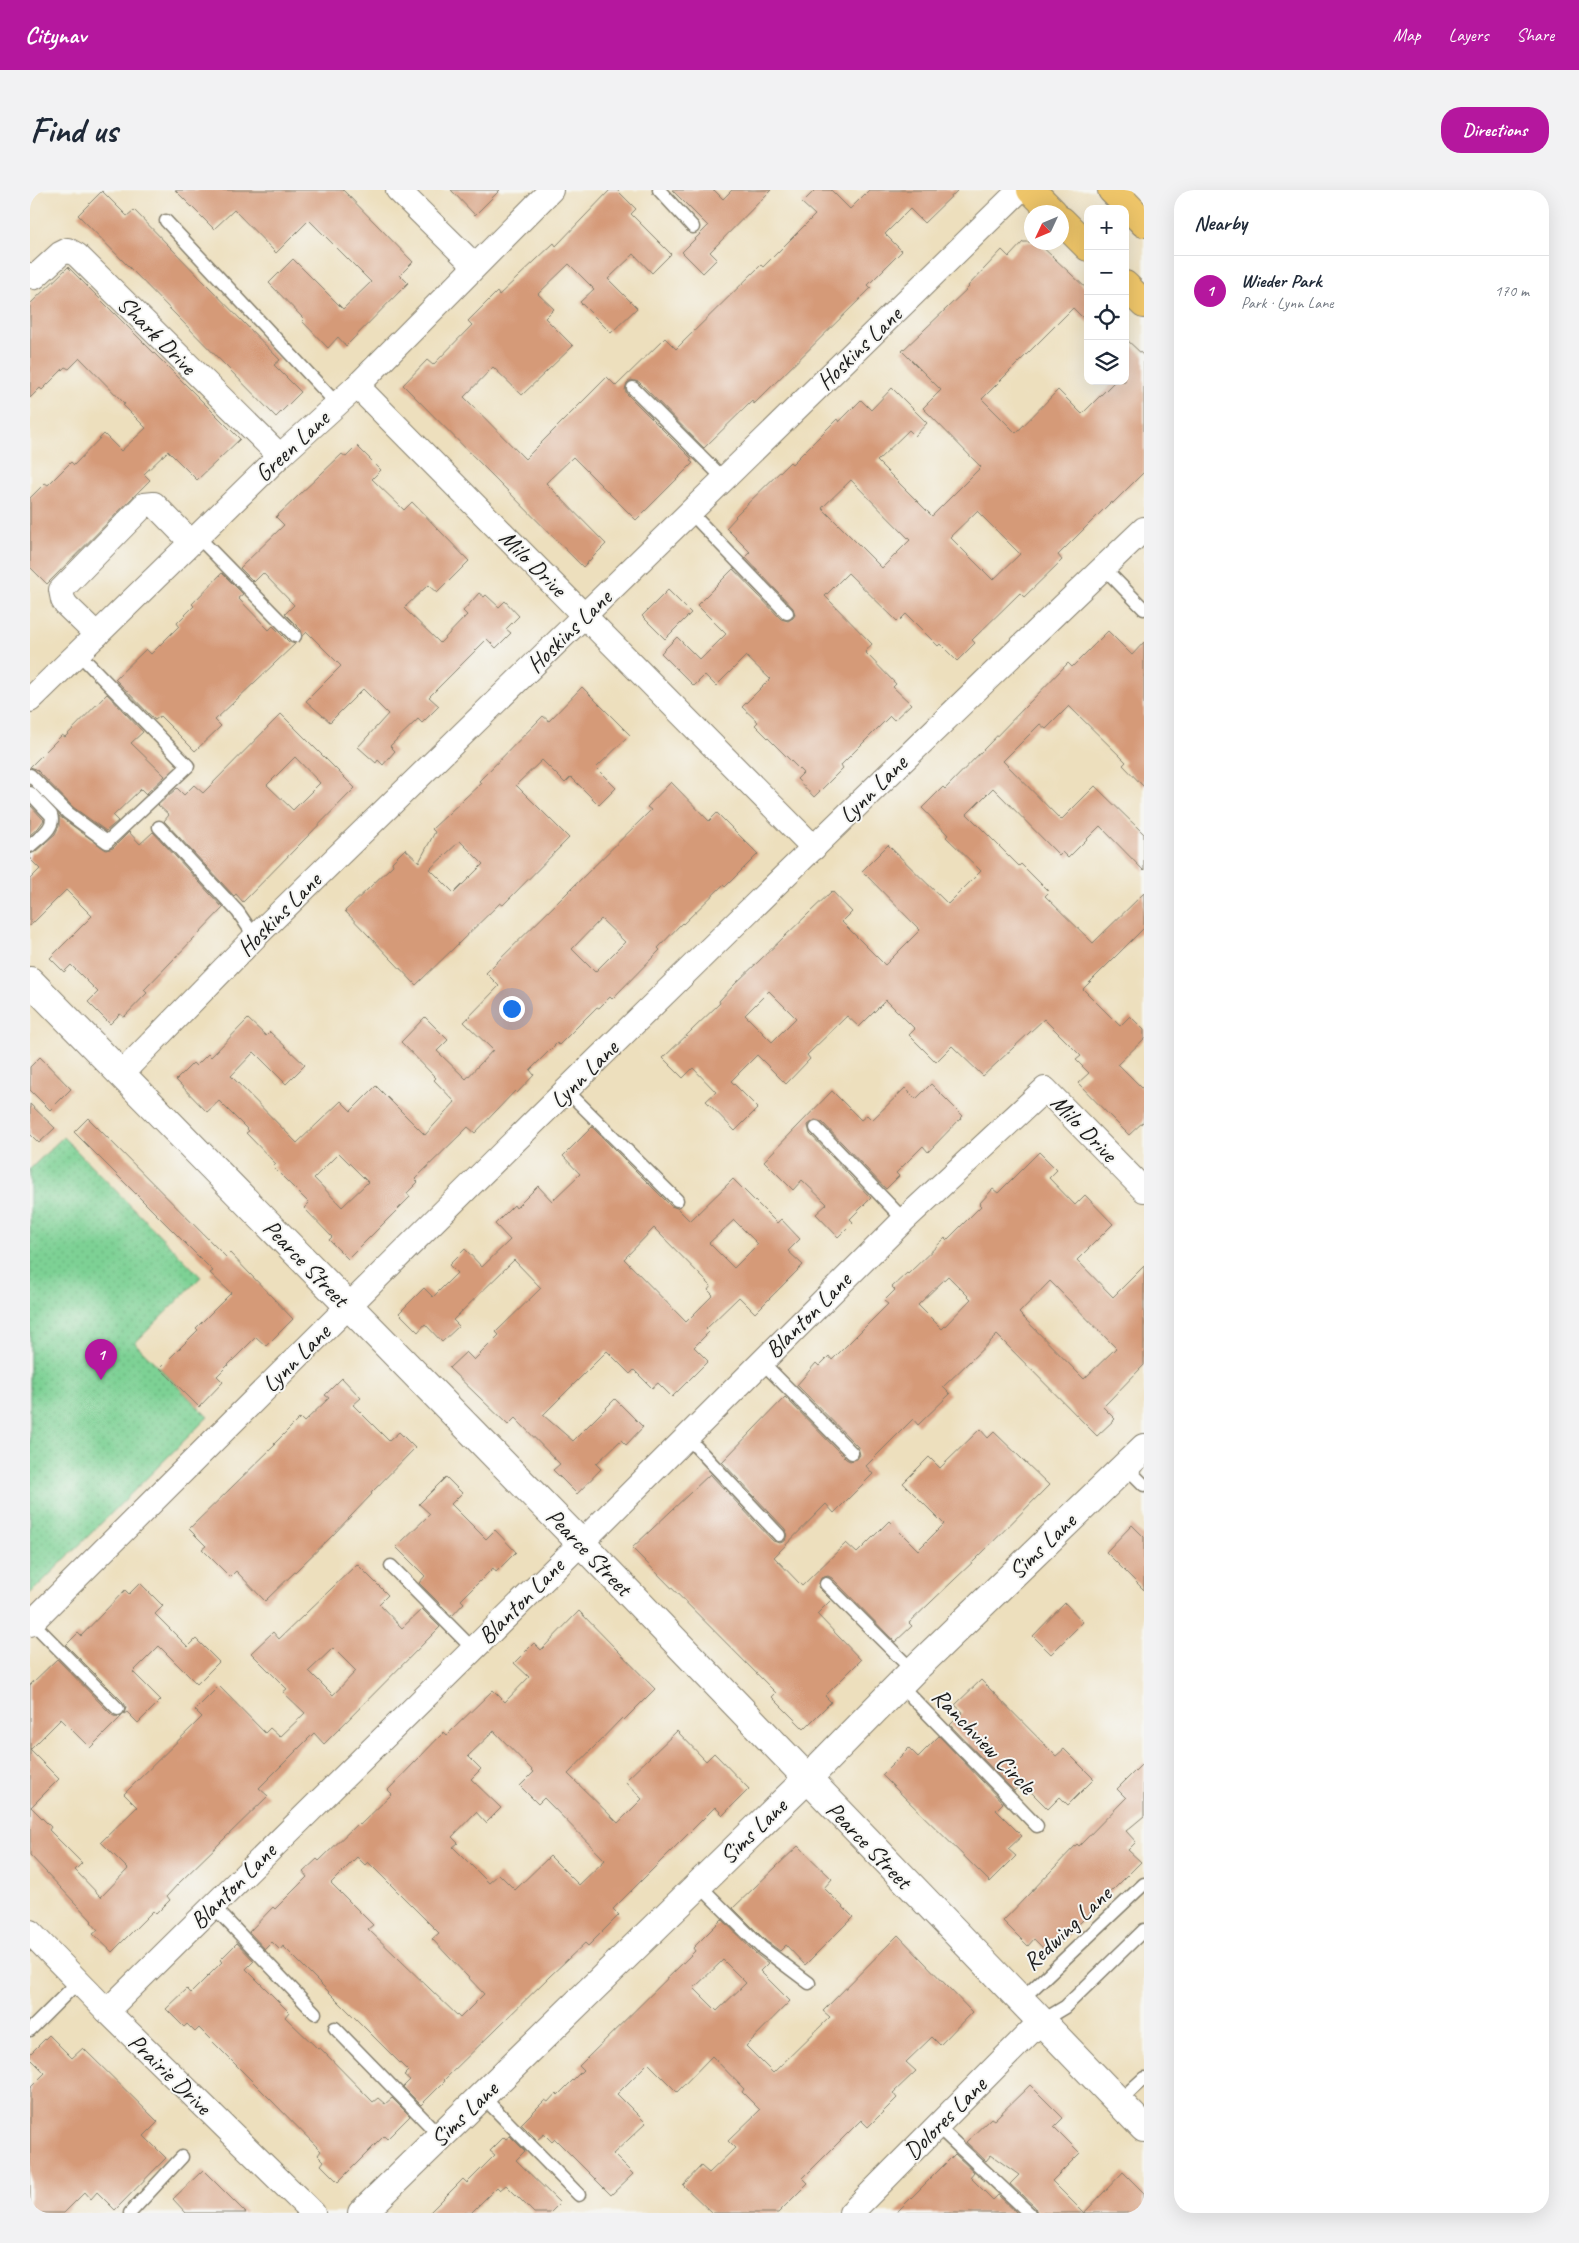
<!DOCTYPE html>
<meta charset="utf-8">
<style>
:root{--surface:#fff;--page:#f2f2f3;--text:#1f2937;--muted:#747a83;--line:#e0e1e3;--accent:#b5179e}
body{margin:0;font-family:Caveat,sans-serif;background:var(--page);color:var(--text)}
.controls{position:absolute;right:15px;top:15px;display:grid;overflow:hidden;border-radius:10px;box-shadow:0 5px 20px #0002}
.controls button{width:45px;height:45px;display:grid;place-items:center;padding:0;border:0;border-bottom:1px solid var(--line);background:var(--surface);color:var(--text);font:25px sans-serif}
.compass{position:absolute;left:994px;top:15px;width:45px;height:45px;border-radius:50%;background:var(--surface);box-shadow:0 5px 20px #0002;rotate:226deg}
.you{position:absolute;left:481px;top:818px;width:18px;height:18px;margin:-12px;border:4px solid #fff;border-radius:50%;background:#1a73e8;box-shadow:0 0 0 8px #1a73e833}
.badge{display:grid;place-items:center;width:32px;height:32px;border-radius:50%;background:var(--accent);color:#fff;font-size:16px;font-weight:700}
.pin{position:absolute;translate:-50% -41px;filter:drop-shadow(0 1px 2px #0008)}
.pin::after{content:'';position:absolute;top:26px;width:18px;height:15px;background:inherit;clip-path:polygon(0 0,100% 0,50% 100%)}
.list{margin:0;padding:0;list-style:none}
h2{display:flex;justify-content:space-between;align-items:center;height:65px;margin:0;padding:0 20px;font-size:21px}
h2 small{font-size:16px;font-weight:400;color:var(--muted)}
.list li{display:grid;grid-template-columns:32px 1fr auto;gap:15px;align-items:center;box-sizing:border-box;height:70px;padding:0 20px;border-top:1px solid var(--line)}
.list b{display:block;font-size:19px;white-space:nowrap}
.list p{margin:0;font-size:16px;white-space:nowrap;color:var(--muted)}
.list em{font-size:16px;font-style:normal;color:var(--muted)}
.icon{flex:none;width:28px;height:28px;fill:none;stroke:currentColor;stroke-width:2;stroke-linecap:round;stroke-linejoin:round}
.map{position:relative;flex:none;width:1114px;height:2023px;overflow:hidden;border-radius:20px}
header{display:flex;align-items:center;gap:30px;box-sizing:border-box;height:70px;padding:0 25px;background:var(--accent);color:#fff}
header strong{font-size:24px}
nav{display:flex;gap:28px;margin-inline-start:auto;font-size:18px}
.intro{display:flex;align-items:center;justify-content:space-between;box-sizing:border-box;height:120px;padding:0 30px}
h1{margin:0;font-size:35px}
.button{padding:12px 22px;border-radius:20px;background:var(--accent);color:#fff;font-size:18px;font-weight:700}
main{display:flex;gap:30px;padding:0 30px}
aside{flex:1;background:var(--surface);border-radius:20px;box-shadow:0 5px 20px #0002}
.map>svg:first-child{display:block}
</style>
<header>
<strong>Citynav</strong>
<nav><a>Map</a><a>Layers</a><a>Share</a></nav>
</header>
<div class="intro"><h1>Find us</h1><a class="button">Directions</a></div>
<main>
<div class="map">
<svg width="1114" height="2023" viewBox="0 0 1114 2023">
<defs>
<pattern id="park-dots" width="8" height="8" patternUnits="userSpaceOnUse" patternTransform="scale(1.25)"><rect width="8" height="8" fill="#7dd194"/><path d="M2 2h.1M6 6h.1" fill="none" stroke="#6bb37f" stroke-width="1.8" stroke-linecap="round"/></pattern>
</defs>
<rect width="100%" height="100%" fill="#f6f6f2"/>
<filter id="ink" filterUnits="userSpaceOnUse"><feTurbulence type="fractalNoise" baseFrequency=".02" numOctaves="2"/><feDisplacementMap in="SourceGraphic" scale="10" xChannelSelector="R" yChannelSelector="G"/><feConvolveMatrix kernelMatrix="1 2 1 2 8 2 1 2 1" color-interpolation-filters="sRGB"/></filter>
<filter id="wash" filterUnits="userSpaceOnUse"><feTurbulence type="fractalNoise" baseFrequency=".0096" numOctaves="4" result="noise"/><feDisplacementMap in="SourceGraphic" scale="20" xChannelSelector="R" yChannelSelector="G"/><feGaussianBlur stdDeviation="1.12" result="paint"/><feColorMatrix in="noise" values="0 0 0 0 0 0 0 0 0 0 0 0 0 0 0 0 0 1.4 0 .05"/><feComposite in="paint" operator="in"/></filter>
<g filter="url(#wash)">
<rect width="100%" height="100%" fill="#eddfbd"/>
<polygon fill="url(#park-dots)" stroke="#4c7658" points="33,947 171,1087 105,1153 178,1227 0,1404 0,979"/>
<g id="blocks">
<g fill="#d59a78" fill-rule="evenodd">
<polygon points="145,0 313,0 383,72 370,85 378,93 316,156 308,147 298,158 272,131 274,129 239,93 263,69 313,119 341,92 279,30 246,63 204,20 184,39"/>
<polygon points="421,0 470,0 445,25"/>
<polygon points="580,0 587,0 606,19 601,24 641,64 622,83 604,64 578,89 607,118 581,143 550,112 564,99 539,74 508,104 524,119 515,128 543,156 492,205 463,177 434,207 495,269 577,187 586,196 635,148 646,159 731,75 733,77 785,25 772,13 785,0 801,0 820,19 839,0 928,0 894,33 880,19 855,44 872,61 838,95 841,98 724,214 722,211 674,258 609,192 601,190 597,193 595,200 597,204 662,269 660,271 663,273 606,330 543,267 516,293 576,354 553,377 373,195 397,170 403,175 442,135 438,131 467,102 469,105 524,53 526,56"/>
<polygon points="642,0 684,0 693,9 702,0 741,0 680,62 687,69 673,83 652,62 678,36"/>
<polygon points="72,1 97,26 104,20 250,170 244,175 271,202 246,227 48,25"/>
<path d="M993 52H1007L1058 100V133L1043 118 952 209 986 243 1028 200 1052 224 1085 191H1095V148L1114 166V282L1082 314 1081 312 1028 365 1032 370 994 407 990 403 942 450 945 453 927 471 910 454 908 456 876 424 868 432 818 383 795 406 842 454 835 462 866 494 863 497 881 514 864 530 860 526 811 575 813 578 784 607 767 589 773 583 725 535 728 532 712 517 740 489 716 466 686 496 675 485 664 496 631 463 647 447 670 470 696 444 667 415 703 379 751 429 758 431 763 428 765 425 763 418 715 367 720 362 696 338 706 327 705 326 760 272 762 274 807 229 809 232 831 210 841 220 862 198 897 233 885 246 879 240 847 271 902 326 951 277 893 218 911 200 872 161 939 97 938 96 972 60 979 67ZM821 290 880 350 852 378 792 318ZM947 321 990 364 963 390 920 347Z"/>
<polygon points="38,77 210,249 167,290 138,261 114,284 120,290 17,394 0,377 0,308 15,293 18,295 41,272 44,275 74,244 91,261 116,238 93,215 95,214 50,168 39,179 35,177 12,200 10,198 0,208 0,114"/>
<polygon points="327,256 351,280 342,289 374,320 382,312 439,371 407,403 398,395 374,418 410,453 437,425 433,421 449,403 454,407 456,405 469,417 475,411 489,426 476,439 481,443 466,458 457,449 399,507 409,516 392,533 388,529 360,556 365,561 353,575 348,570 346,573 328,557 358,524 333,499 300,532 276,511 311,476 277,442 273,446 271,440 255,424 264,415 233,383 224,392 210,378 254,335 246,327 312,264 316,267"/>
<polygon points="192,383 213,404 208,408 239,440 243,436 259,452 265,454 185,530 191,536 165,561 130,526 125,530 85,489 116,459 121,464 149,436 147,433 164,416 162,414"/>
<polygon points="638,400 661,423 635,449 612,426"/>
<path d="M1078 441 1102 465 1114 452V597L1093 575 1096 572 1039 516 1016 539 1010 534 973 571 1031 630 1065 596 1114 644V681L1070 636 1038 668 1032 662 1029 665 963 598 937 624 989 676 991 674 1019 702 1015 706 1063 753 1114 703V738L1053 799 1090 836 1100 826 1114 840V849L1088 874 1114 900V931L1099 945 1081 927 1048 893 1059 883 1046 870 1051 866 1014 829 953 886 922 856 906 872 879 845 885 839 856 810 829 837 817 826 777 865 780 869 756 894 727 865 701 891 728 918 705 941 676 911 686 902 663 878 653 888 633 868 690 813 689 811 705 794 802 701 822 722 812 732 855 775 890 740 832 681 858 655 918 714 951 681 916 647 918 645 892 618 913 597 915 599 1038 473 1042 477ZM739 801 766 828 742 852 715 825Z"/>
<path d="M552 497 600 545 566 578 586 598 569 615 541 587 535 593 512 570 486 595 539 648 473 715 470 713 386 795 315 721 363 675 362 672 375 659 389 672 405 642 402 639 451 593 449 591 513 526 519 531ZM430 651 453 674 424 703 400 679Z"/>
<polygon points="77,504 113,542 101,553 135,586 116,604 111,599 83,626 88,631 76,641 43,617 6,579 0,577 32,545 35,547"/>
<path d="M251 524 325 598 213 712 206 704 204 706 134 631 139 625 128 615 147 598 154 605 164 595 173 603ZM265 567 290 593 263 620 237 595Z"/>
<path d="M641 592 679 631 687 623 728 664 695 697 693 695 653 734 652 733 628 758 630 760 582 809 580 807 569 818 567 817 529 855 527 853 500 880 504 885 487 903 485 901 445 943 438 937 385 989 388 992 377 1003 380 1007 318 1069 299 1050 302 1047 274 1018 279 1013 243 977 246 974 216 943 219 941 189 911 177 922 146 890 163 873 166 876 178 864 181 867 218 829 236 846 240 842 275 875 256 894 224 862 201 886 267 953 311 911 321 921 346 896 395 945 425 912 404 890 406 888 371 852 395 827 418 850 407 861 436 889 463 860 434 832 469 796 456 783 621 620 617 617ZM571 729 595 752 565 782 542 759ZM309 963 338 992 312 1017 284 988Z"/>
<polygon points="0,615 14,630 9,637 0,645"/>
<polygon points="29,626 76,660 83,658 99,642 110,654 123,642 193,718 114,800 117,803 94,827 90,824 80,834 58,812 68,802 41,775 34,782 20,768 62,726 36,700 0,736 0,689 10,679 0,669 0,664 5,662 25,644 29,636"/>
<polygon points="10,867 41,899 20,920 0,900 0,877"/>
<polygon points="901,894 933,926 898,962 893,956 866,983 869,986 856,999 792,932 785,930 778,935 780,944 841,1008 820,1029 823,1032 808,1047 786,1024 797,1014 772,990 763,1000 734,971 802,901 831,930 837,925 842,930 875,898 886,909"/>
<polygon points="0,914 25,938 9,953 0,944"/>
<polygon points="58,928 196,1067 200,1063 263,1129 236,1156 226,1147 187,1186 193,1192 169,1217 130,1178 168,1140 166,1138 201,1103 180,1083 183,1081 44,942"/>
<path d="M562 937 641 1016 647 1018 660 1031 703 989 747 1033 751 1029 770 1049 758 1061 773 1075 725 1123 709 1107 676 1139 679 1142 664 1157 678 1171 642 1207 628 1193 622 1198 604 1180 600 1184 577 1161 513 1225 543 1251 585 1209 613 1237 596 1255 591 1250 566 1274 571 1279 547 1304 523 1280 530 1274 485 1228 478 1235 419 1178 436 1162 444 1170 469 1145 466 1142 511 1098 484 1070 423 1130 429 1136 412 1152 395 1134 388 1142 369 1123 394 1098 403 1107 427 1083 419 1075 435 1059 452 1077 480 1050 465 1034 484 1015 486 1018 508 996 522 1011 550 984 533 966ZM704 1030 728 1054 704 1078 679 1053ZM624 1038 681 1096 678 1100 683 1105 656 1132 594 1069Z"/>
<path d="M1009 962 1027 980 1019 988 1045 1015 1055 1005 1083 1034 1047 1070 1083 1107 1114 1076V1175L1073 1217 1085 1229 1067 1246 967 1145 913 1197 920 1204 888 1235 883 1229 836 1276 843 1284 804 1323 796 1314 744 1367 772 1396 816 1353 827 1363 859 1331 888 1360 914 1334 873 1293 899 1267 910 1278 950 1239 958 1248 964 1242 1019 1295 946 1369 879 1433 882 1436 865 1452 802 1388 798 1386 791 1388 788 1397 801 1410 787 1424 831 1470 795 1506 801 1512 774 1539 742 1507 746 1503 602 1358 680 1284 743 1351 750 1353 755 1351 757 1344 755 1339 692 1272 755 1207 816 1269 820 1271 827 1269 830 1265 828 1257 767 1195 786 1173 789 1176 799 1166 802 1170 858 1114 854 1111 865 1100 862 1097 877 1083 878 1084 915 1048 917 1050 951 1016 949 1014 963 999 968 1003ZM918 1086 941 1109 912 1139 888 1115ZM1020 1091 1086 1158 1054 1189 989 1123Z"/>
<polygon points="312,1188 331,1208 323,1215 359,1251 369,1242 385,1258 341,1303 342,1304 302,1346 235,1411 206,1381 200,1387 172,1359 176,1356 159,1339 245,1255 244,1254 270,1228 274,1232 299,1208 295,1205"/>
<polygon points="416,1287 432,1303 421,1314 456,1349 465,1340 486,1362 466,1382 463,1378 431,1410 434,1413 422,1426 389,1393 395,1386 366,1357 400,1324 389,1314"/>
<polygon points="1102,1335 1114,1347 1114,1400 1076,1362"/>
<path d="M327 1374 358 1405 349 1414 372 1438 392 1419 410 1437 294 1554 284 1543 229 1598 238 1606 148 1694 137 1706 140 1710 126 1724 123 1721 82 1762 63 1744 68 1740 61 1732 62 1731 0 1665V1560L29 1589 1 1617 21 1637 19 1640 52 1673 45 1680 71 1707 98 1679 71 1652 107 1617 94 1604 172 1527 165 1520 189 1496 235 1543 240 1538 250 1547 275 1523 253 1502 257 1499 221 1463 243 1442 249 1449ZM303 1458 326 1481 303 1505 279 1481Z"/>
<polygon points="110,1393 133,1416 125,1424 158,1457 166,1449 189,1472 167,1494 129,1456 103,1482 131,1510 108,1533 97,1522 94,1524 96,1517 94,1513 36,1455 48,1443 51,1446 95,1400 99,1404"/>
<polygon points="1035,1413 1053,1432 1021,1464 1003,1446"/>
<path d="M549 1421 625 1499 594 1530 592 1528 538 1584 588 1633 612 1609 595 1591 647 1541 676 1571 684 1563 719 1599 693 1625 685 1617 583 1719 589 1725 558 1756 555 1753 520 1786 414 1890 415 1891 391 1915 373 1897 380 1890 374 1885 378 1881 253 1756 250 1760 242 1752 235 1759 219 1742 243 1717 245 1719 277 1687 273 1682 287 1669 289 1671 328 1633 330 1635 362 1604 358 1600 414 1542 417 1545 463 1500 475 1512 499 1487 484 1473 504 1453 511 1460ZM464 1541 504 1582 490 1596 508 1614 514 1608 575 1670 549 1695 520 1666 485 1700 469 1684 459 1693 423 1657 428 1653 422 1647 446 1622 456 1633 471 1618 441 1589 451 1579 438 1566ZM327 1667 335 1675 338 1672 409 1743 402 1749 454 1804 430 1828 338 1739 343 1735 301 1693Z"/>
<polygon points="27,1469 82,1525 86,1527 93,1525 60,1558 31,1529 0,1560 0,1495"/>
<polygon points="951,1490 1026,1566 1034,1559 1064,1589 1038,1615 1030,1607 1018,1619 992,1593 984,1601 920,1535 933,1522 925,1515"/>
<polygon points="909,1546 973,1613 966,1620 992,1646 978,1659 986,1666 960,1692 852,1585 879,1558 888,1567"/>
<polygon points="1114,1572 1114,1626 1096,1641 1106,1652 1098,1660 1111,1672 1019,1764 1004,1749 998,1756 973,1731 1047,1654 1049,1656 1096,1608 1087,1599"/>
<polygon points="768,1656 802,1689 794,1698 823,1727 775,1775 756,1755 750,1761 736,1751 703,1718"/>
<path d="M692 1729 725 1763 738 1773 730 1781 760 1811 716 1856 743 1883 800 1827 793 1821 868 1745 942 1822 910 1855 902 1847 876 1872 886 1881 863 1903 867 1908 838 1937 831 1930 773 1988 778 1993 748 2023H682L653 1995 671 1976 679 1983 705 1958 698 1951 730 1920 712 1902 714 1899 682 1866 647 1902 618 1873 587 1904 616 1933 583 1964 603 1984 581 2005 525 1949 522 1952 514 1944 507 1950 491 1934 515 1910 518 1912 526 1903 528 1905 553 1880 549 1876 665 1761 663 1758ZM693 1770 716 1793 687 1821 664 1798Z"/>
<polygon points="207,1753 224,1771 216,1779 259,1822 255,1827 288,1859 290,1858 343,1912 348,1908 355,1914 362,1908 380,1926 357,1949 354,1946 308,1992 291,1975 294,1971 288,1965 291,1961 239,1908 169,1838 165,1842 157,1834 154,1837 136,1819 157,1799 161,1803 192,1772 190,1770"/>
<polygon points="19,1845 42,1868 53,1858 128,1932 114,1946 136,1968 85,2020 67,2002 61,2009 55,2002 34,2023 0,2023 0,1898 15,1883 0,1868 0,1864"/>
<polygon points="1000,1895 1033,1928 1024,1937 1050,1963 1022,1991 1054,2023 1093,1982 1114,2003 1114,2023 1007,2023 1005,2017 980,1994 989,1985 961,1965 956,1971 936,1952 961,1928 964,1930"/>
<polygon points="480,1946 495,1961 486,1970 530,2013 520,2023 504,2023 476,1995 470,2000 467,1997 441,2023 399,2023 433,1989 437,1993 465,1965 460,1961 474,1947 476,1949"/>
<polygon points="925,1964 944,1982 940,1987 963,2010 968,2005 987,2023 866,2023"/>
<polygon points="173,1980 216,2023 156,2023 143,2009"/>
</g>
</g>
</g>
<g filter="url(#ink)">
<use href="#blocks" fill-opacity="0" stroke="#847e6c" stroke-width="1"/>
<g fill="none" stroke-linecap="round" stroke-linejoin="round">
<defs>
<g id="service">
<polyline points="629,0 663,37"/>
<polyline points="136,31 307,214"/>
<polyline points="603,198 694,289"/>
<polyline points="660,322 757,423"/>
<polyline points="167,346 265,446"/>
<polyline points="1073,377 1114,419"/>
<polyline points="0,585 38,623 77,652 158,576 48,463"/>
<path d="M0 603 21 625C26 638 8 648 0 656"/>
<polyline points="129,637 208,722 225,747"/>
<polyline points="537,901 647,1010"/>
<polyline points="786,938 874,1030"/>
<polyline points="732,1172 822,1263"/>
<polyline points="657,1247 749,1345"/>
<polyline points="1095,1276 1114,1295"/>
<polyline points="361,1376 443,1459"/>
<polyline points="796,1394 883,1481"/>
<polyline points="2,1432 88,1519"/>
<polyline points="870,1495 1007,1636"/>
<polyline points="668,1694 731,1757 779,1793"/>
<polyline points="183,1716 285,1823"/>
<polyline points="990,1811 1114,1694"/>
<polyline points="1010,1832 1035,1817 1114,1740"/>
<polyline points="305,1838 410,1946"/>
<polyline points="0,1840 48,1792"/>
<polyline points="452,1906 549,2005"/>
<polyline points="1088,1912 1114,1888"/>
<polyline points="907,1936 999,2023"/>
<polyline points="100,2023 152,1967"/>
</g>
<g id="minor">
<polyline points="368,0 444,75"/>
<polyline points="0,85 5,87 30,64 38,60 47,65 250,266"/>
<polyline points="327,196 784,658"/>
<polyline points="67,445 36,415 33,410 31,400 114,315 124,314 161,352"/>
<polyline points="0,510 250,266 327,196 521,0"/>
<polyline points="91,884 225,747 990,0"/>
<path d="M0 1434C368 1066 737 698 1114 339"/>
<polyline points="0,1742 77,1821 283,2023"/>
<polyline points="77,1821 551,1353 874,1030 1015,899 1114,1000"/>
<polyline points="821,2023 1010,1832"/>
</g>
<g id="tertiary">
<polyline points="0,791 551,1353 1114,1938"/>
<polyline points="332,2023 777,1589 883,1481 1114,1258"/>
</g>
<g id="primary">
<polyline points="1001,0 1023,22"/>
<polyline points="1082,0 1114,33"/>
<polyline points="1032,31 1058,57"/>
<polyline points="1095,95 1114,114"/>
</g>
</defs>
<use href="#service" stroke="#847e6c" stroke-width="15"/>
<use href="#minor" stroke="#847e6c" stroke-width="26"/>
<use href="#tertiary" stroke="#847e6c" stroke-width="30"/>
<use href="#primary" stroke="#847e6c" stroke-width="30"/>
<use href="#service" stroke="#fff" stroke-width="12"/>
<use href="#minor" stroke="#fff" stroke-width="24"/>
<use href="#tertiary" stroke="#fff" stroke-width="28"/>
<use href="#primary" stroke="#eec569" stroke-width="28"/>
</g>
</g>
<g text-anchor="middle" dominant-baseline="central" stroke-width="4" stroke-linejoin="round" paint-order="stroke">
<g font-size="24" fill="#1c1c1c" stroke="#f6f6f2">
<text transform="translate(127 145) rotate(45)">Shark Drive</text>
<text transform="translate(829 158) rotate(-44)">Hoskins Lane</text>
<text transform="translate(262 256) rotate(-43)">Green Lane</text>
<text transform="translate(503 373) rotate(45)">Milo Drive</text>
<text transform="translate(539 441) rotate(-44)">Hoskins Lane</text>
<text transform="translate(843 599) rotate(-45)">Lynn Lane</text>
<text transform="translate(249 724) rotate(-45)">Hoskins Lane</text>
<text transform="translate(554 884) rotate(-45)">Lynn Lane</text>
<text transform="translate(1054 938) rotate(46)">Milo Drive</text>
<text transform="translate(276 1073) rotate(46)">Pearce Street</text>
<text transform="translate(778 1125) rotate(-45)">Blanton Lane</text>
<text transform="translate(266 1168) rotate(-45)">Lynn Lane</text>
<text transform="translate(1012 1356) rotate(-44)">Sims Lane</text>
<text transform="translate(559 1362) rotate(46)">Pearce Street</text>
<text transform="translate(491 1411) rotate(-45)">Blanton Lane</text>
<text transform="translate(954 1551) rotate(46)">Ranchview Circle</text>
<text transform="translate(723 1641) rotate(-44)">Sims Lane</text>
<text transform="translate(839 1655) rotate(46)">Pearce Street</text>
<text transform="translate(203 1696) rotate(-45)">Blanton Lane</text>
<text transform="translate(1037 1738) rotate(-43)">Redwing Lane</text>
<text transform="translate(140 1884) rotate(44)">Prairie Drive</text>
<text transform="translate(434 1924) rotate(-44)">Sims Lane</text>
<text transform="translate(915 1928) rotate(-45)">Dolores Lane</text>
</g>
</g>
</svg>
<div class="controls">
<button>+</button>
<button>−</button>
<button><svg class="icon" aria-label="locate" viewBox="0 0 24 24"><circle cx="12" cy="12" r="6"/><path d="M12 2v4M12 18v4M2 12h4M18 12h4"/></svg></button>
<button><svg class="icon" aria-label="layers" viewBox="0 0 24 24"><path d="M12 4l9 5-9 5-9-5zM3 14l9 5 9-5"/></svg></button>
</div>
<svg class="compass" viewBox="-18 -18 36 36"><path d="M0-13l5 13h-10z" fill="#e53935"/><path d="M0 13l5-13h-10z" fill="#747a83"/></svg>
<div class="you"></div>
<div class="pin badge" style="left:71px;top:1190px">1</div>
</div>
<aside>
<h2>Nearby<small></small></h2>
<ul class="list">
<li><span class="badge">1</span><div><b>Wieder Park</b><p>Park · Lynn Lane</p></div><em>170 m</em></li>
</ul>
</aside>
</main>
